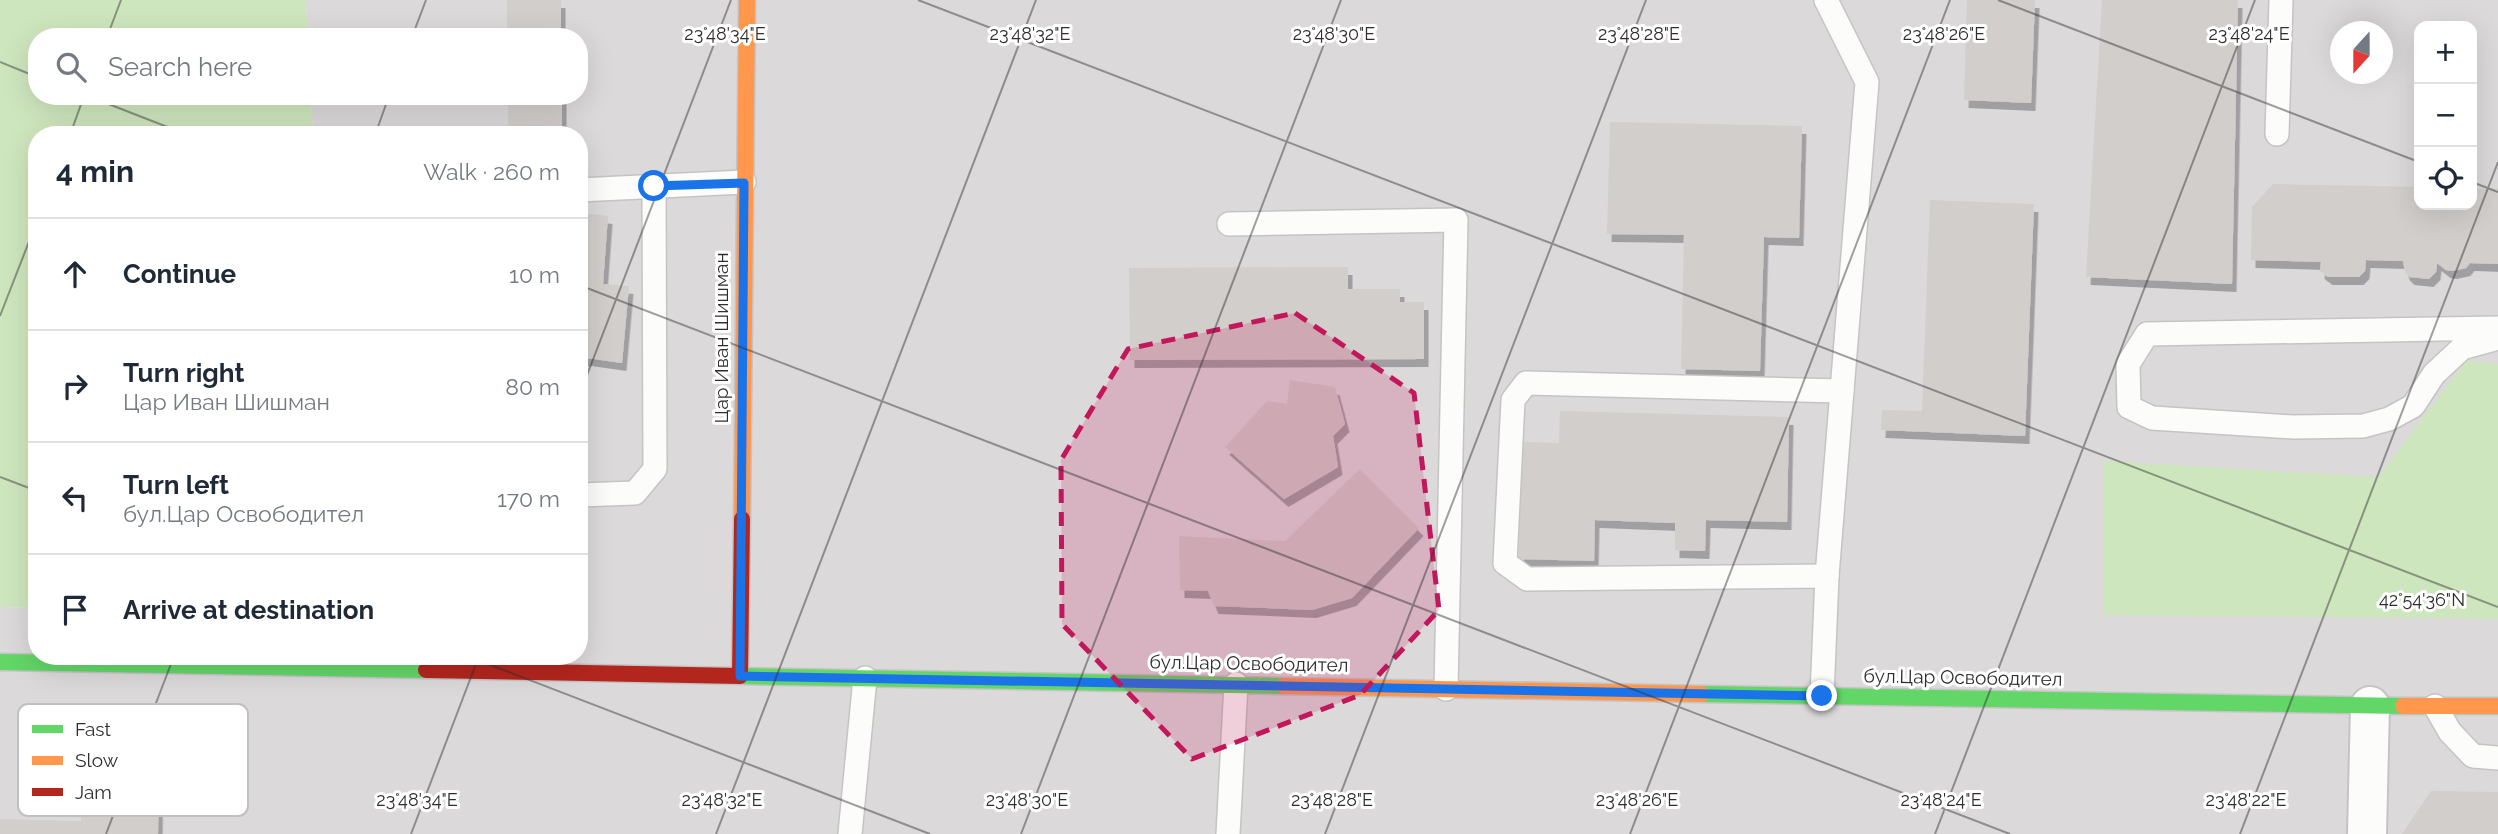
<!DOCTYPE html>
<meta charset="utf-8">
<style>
:root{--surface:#fff;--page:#f2f2f3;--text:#1f2937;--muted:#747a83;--line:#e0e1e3}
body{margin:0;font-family:Raleway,sans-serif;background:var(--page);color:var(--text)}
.controls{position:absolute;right:21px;top:21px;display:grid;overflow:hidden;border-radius:14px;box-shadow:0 7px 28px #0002}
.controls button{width:63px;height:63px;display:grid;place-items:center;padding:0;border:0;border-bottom:2px solid var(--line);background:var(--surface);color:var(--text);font:35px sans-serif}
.compass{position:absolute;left:2330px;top:21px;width:63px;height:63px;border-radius:50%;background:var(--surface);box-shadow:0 7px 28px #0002;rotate:201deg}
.stop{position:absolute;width:21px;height:21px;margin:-16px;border:5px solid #1a73e8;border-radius:50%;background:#fff}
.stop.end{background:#1a73e8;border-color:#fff;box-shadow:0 2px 7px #0008}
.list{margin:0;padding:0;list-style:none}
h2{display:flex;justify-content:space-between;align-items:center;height:91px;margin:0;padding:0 28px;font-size:30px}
h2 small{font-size:23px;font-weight:400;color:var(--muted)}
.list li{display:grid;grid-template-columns:46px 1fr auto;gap:21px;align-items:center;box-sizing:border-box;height:112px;padding:0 28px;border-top:2px solid var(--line)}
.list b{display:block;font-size:26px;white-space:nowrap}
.list p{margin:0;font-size:23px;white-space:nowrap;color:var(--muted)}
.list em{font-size:23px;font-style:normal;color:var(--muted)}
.icon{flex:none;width:38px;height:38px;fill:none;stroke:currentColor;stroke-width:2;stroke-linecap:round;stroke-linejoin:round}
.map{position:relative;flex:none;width:2498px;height:834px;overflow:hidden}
.search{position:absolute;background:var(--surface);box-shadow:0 7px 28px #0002;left:28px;top:28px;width:560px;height:77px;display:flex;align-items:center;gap:18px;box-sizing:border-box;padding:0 24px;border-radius:28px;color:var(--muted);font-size:26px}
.panel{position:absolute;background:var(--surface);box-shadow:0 7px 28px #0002;left:28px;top:126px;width:560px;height:539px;border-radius:28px}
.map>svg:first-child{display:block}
</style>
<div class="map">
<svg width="2498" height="834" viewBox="0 0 2498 834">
<defs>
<filter id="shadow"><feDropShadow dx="4.5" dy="8" stdDeviation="0" flood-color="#0004"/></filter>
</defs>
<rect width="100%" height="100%" fill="#ece8e4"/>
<path fill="#dcd9db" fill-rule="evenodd" d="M306 0H2498V834H0V607L37 608V656H579V135H313L311 96H579V37H308ZM2419 26H2472V205H2419ZM2340 32H2382V74H2340Z"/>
<g fill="#cee6be">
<polygon points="0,0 306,0 308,37 37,37 37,96 311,96 313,135 37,135 37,608 0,607"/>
<polygon points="2466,361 2498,364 2498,619 2103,615 2104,461 2378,477"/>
</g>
<g fill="#d1cecb" filter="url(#shadow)">
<rect x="507" y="0" width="54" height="37"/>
<polygon points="1967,0 2035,0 2031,103 1964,100"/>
<polygon points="2102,0 2238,0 2232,284 2086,277"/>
<rect x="508" y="96" width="54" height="39"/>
<polygon points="1610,122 1802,126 1799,238 1764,237 1760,371 1681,369 1684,235 1607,234"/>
<polygon points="2273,184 2419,187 2419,205 2472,205 2472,188 2498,189 2498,264 2470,263 2466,268 2452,271 2446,270 2437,263 2436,272 2429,279 2410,277 2405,272 2403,261 2366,260 2365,271 2359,277 2328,277 2320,271 2321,262 2251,260 2252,207"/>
<polygon points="1930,200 2034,204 2025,436 1881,430 1882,410 1922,411"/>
<polygon points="579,213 608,216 603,284 629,286 622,363 587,358 579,360"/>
<polygon points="1348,267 1348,289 1400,289 1400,302 1424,302 1424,359 1130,360 1129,268"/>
<polygon points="1290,380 1335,387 1345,424 1333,436 1338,467 1284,499 1225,447 1267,401 1287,404"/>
<polygon points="1560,411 1789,417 1787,522 1706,520 1705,551 1675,550 1675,523 1595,520 1594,561 1519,559 1521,442 1559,443"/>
<polygon points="1360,469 1419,528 1352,598 1312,610 1214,606 1208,591 1180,590 1179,536 1285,541"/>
<polygon points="82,762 159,764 158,834 0,834 0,819 81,821"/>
<polygon points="2431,791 2498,792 2498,834 2402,834"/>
</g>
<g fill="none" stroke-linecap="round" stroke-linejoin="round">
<defs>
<g id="lane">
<polyline points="2277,134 2281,0"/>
<polyline points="579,190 744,182"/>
<polyline points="1229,224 1456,220 1446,689"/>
<polyline points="2498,328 2147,334 2128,364 2129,407 2152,418 2293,427 2363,426 2389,419 2413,406 2434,374 2462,348 2498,338"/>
<polyline points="579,495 635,493 655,469 654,186"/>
<polyline points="1827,576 1527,579 1505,563 1513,400 1526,383 1842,391"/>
<polyline points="1822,696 1827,576 1867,82 1826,0"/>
<polyline points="2435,706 2450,732 2473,756 2498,758"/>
<polyline points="850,834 865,678"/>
<polyline points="1228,834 1236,684"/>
</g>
<polyline id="street" points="2367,834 2370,706"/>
<g id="fast">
<polyline points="0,662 426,670"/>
<polyline points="740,676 1284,686"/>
<polyline points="1702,694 2403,706"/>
</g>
<g id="slow">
<polyline points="742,519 747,0"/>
<polyline points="1284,686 1702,694"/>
<polyline points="2403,706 2498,706"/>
</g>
<polyline id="jam" points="426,670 740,676 742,519"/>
</defs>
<use href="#lane" stroke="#c5c4c5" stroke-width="26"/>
<use href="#street" stroke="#c5c4c5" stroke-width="42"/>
<use href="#fast" stroke="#c5c4c5" stroke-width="19"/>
<use href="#slow" stroke="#c5c4c5" stroke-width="19"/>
<use href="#jam" stroke="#c5c4c5" stroke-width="19"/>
<use href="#lane" stroke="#fcfcfb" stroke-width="23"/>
<use href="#street" stroke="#fcfcfb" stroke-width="38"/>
<use href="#fast" stroke="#63d668" stroke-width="16"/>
<use href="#slow" stroke="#ff974d" stroke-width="16"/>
<use href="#jam" stroke="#b3261e" stroke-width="16"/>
</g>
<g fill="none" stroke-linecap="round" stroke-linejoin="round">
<polyline stroke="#1a73e8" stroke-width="9" points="654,186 744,183 740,676 1822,696"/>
</g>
<path fill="#c2185b" fill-opacity="0.2" stroke="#c2185b" stroke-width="5" stroke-dasharray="14 9" stroke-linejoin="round" d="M1295 313 1414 393 1439 610 1360 695 1192 759 1062 624 1061 460 1128 349Z"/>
<path fill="none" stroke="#2e2e2e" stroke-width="2" stroke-opacity="0.45" d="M918 0 2498 607M1998 0 2419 162M107 37 121 0M412 37 426 0M0 62 37 77M88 96 188 135M70 135 84 96M375 135 389 96M2472 182 2498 192M579 285 2010 834M0 316 37 221M579 396 731 0M0 477 37 491M467 656 930 834M106 834 174 656M411 834 479 656M716 834 1036 0M1021 834 1341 0M1325 834 1646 0M1630 834 1950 0M1935 834 2255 0M2240 834 2498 162"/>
<g text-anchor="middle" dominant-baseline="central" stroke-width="6" stroke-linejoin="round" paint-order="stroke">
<g font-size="19" fill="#2e2e2e" stroke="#fff">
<text transform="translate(721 338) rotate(-90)">Цар Иван Шишман</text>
<text transform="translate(1249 663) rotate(1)">бул.Цар Освободител</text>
<text transform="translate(1963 677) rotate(1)">бул.Цар Освободител</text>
</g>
</g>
<rect x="18" y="704" width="230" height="112" rx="10" fill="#fff" stroke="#c0c0c0" stroke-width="2"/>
<rect x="32" y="725" width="31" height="8" fill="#63d668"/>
<rect x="32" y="756" width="31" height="9" fill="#ff974d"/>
<rect x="32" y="788" width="31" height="8" fill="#b3261e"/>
<g font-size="19" fill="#2e2e2e">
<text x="75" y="736">Fast</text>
<text x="75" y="767">Slow</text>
<text x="75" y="799">Jam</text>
</g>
<g font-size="18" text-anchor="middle" fill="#2e2e2e" stroke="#fff" stroke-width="6" stroke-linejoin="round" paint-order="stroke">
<text x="725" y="40">23°48'34"E</text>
<text x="1030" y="40">23°48'32"E</text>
<text x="1334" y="40">23°48'30"E</text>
<text x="1639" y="40">23°48'28"E</text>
<text x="1944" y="40">23°48'26"E</text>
<text x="2249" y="40">23°48'24"E</text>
<text x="2422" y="606">42°54'36"N</text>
<text x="417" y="806">23°48'34"E</text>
<text x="722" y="806">23°48'32"E</text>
<text x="1027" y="806">23°48'30"E</text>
<text x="1332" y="806">23°48'28"E</text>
<text x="1637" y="806">23°48'26"E</text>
<text x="1941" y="806">23°48'24"E</text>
<text x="2246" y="806">23°48'22"E</text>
</g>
</svg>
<div class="controls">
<button>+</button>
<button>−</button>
<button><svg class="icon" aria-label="locate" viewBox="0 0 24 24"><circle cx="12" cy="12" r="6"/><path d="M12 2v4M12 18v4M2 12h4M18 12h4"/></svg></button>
</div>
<svg class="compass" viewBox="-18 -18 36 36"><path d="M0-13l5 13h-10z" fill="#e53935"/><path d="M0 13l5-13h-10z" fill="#747a83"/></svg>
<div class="stop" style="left:654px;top:186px"></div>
<div class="stop end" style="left:1822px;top:696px"></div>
<div class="search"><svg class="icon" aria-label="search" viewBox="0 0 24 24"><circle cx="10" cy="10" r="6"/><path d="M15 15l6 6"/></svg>Search here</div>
<section class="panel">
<h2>4 min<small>Walk · 260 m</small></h2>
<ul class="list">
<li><svg class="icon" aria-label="ahead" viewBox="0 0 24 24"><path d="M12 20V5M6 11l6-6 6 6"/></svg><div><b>Continue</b></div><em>10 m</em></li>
<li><svg class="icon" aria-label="right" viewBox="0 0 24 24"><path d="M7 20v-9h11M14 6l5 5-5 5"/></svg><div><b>Turn right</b><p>Цар Иван Шишман</p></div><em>80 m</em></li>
<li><svg class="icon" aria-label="left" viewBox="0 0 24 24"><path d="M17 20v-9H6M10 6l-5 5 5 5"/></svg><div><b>Turn left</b><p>бул.Цар Освободител</p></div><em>170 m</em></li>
<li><svg class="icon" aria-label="arrive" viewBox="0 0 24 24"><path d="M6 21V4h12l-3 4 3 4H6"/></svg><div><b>Arrive at destination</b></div></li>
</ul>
</section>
</div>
